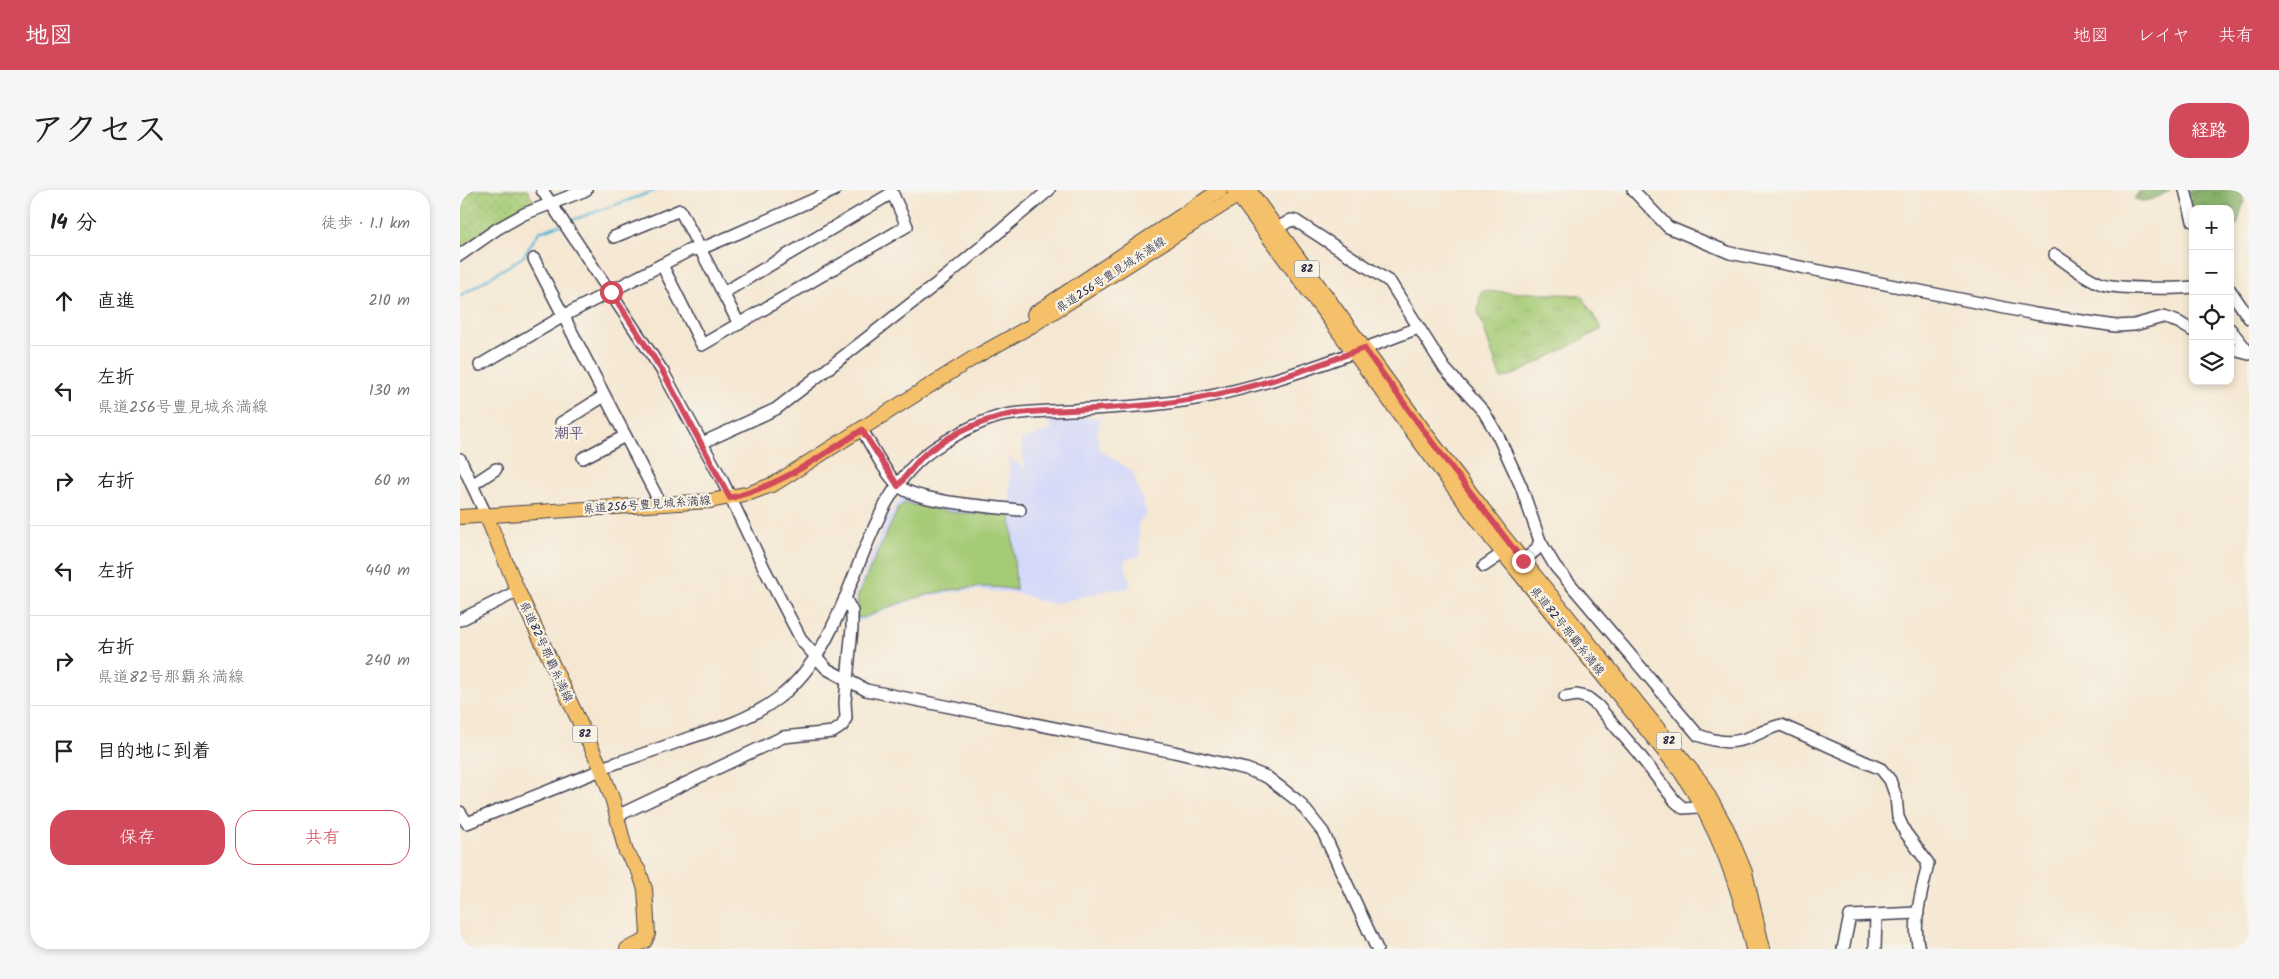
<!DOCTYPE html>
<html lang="ja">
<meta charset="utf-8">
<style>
:root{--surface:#fff;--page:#f6f6f6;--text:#202124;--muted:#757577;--line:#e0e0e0;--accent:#d1495b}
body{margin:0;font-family:Kalam,"Klee One",sans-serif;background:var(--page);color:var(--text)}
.controls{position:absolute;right:15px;top:15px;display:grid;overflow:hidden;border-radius:10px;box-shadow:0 2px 8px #0003}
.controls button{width:45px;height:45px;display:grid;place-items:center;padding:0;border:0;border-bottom:1px solid var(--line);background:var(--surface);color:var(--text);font:25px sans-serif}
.stop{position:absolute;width:15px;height:15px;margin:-11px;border:4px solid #d1495b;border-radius:50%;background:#fff}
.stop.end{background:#d1495b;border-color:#fff;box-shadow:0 1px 5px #0008}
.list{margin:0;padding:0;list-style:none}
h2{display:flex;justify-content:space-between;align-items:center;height:65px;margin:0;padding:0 20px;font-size:21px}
h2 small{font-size:16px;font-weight:400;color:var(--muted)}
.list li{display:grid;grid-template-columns:32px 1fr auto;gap:15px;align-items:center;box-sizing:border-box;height:90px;padding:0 20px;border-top:1px solid var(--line)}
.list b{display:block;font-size:19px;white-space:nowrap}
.list p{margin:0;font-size:16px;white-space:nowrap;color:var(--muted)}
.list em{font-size:16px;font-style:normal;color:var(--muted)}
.actions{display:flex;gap:10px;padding:15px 20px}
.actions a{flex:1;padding:11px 0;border:1px solid var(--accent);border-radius:20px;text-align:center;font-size:18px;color:var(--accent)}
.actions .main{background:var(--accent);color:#fff}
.icon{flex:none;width:28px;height:28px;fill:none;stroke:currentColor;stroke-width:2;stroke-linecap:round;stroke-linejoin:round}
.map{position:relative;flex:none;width:1789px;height:759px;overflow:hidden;border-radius:20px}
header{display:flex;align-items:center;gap:30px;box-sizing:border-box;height:70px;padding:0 25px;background:var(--accent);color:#fff}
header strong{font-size:24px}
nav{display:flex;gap:28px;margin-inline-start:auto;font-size:18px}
.intro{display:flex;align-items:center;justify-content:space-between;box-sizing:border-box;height:120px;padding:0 30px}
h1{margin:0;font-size:35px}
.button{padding:12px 22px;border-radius:20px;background:var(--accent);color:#fff;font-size:18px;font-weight:700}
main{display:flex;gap:30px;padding:0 30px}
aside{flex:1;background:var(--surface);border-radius:20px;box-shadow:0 2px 8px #0003}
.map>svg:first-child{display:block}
</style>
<header>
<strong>地図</strong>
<nav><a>地図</a><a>レイヤ</a><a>共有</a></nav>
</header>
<div class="intro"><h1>アクセス</h1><a class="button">経路</a></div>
<main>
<aside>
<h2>14 分<small>徒歩 · 1.1 km</small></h2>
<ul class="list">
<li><svg class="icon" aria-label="ahead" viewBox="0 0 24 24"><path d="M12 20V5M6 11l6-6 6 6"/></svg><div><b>直進</b></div><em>210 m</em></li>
<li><svg class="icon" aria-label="left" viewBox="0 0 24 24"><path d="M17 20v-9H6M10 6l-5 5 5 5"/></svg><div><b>左折</b><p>県道256号豊見城糸満線</p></div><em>130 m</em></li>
<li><svg class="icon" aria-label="right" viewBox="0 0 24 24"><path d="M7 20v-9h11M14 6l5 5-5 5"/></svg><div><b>右折</b></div><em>60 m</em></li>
<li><svg class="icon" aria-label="left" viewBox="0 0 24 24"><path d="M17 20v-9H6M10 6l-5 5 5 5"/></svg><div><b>左折</b></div><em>440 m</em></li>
<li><svg class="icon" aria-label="right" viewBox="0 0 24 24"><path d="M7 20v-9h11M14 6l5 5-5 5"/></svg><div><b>右折</b><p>県道82号那覇糸満線</p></div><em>240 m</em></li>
<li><svg class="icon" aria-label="arrive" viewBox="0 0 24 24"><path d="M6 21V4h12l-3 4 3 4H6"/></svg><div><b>目的地に到着</b></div></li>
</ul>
<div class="actions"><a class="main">保存</a><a>共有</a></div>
</aside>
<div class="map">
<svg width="1789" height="759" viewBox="0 0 1789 759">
<defs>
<pattern id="grass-tufts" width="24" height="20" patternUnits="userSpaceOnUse" patternTransform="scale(1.25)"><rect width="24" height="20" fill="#a5cb76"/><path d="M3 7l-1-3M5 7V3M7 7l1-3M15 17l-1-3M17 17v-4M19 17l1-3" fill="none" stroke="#8eae67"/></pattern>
<pattern id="forest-crowns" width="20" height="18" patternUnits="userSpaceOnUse" patternTransform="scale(1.25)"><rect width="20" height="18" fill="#84af67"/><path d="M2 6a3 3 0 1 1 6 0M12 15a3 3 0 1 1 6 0" fill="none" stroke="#6c8e56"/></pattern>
<pattern id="park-dots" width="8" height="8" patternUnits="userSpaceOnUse" patternTransform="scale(1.25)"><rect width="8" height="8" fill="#a5cb76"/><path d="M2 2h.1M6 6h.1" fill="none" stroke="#8eae67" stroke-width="1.8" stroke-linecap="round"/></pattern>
</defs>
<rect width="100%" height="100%" fill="#f7f3e8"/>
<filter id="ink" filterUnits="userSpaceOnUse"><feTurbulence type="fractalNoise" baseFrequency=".02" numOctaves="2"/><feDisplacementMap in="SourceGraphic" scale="10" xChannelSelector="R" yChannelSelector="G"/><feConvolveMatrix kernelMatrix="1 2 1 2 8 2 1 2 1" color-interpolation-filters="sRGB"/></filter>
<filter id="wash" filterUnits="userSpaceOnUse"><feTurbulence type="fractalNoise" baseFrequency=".0096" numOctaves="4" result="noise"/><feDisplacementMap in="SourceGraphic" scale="20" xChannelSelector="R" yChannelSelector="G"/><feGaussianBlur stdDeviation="1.12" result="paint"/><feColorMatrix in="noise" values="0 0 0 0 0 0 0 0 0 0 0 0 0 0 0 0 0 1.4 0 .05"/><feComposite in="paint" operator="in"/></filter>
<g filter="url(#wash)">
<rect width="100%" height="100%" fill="#f5e7d2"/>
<polygon fill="#d4d8f9" points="641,227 637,244 640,260 672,281 687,323 678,334 681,366 664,370 671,395 666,399 649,400 594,414 579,411 561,404 519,400 492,402 456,409 422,422 400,432 395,430 396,404 427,330 442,305 535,321 550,314 549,268 565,278 561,249 592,240 588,230"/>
<polygon fill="url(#grass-tufts)" stroke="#647658" points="1021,101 1121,105 1142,139 1058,183 1041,189 1018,122"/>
<g fill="url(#forest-crowns)" stroke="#536851">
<path d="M1680 0H1711C1700 6 1687 15 1674 9Z"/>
<polygon points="1729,0 1783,0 1781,3 1784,11 1777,35 1770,34 1770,19 1733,19"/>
</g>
<polygon fill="url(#park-dots)" stroke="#647658" points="0,0 67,0 75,13 47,25 0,58"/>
<path fill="#a5cb76" stroke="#647658" d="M444 313 497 323 551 325 556 400C517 392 475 401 437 414 428 417 406 429 397 428L398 405 439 317Z"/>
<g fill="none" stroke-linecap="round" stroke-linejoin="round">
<g stroke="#57b6d6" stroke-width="2.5">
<polyline points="107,32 197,0"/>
<polyline points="0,106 63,67 79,42 100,35"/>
</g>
</g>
</g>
<g filter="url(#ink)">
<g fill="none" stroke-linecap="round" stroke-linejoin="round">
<defs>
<g id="minor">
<polyline points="82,0 203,182 262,290 305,380 342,451 367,479 406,500 714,562 786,579 807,587 839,612 863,642 917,759"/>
<polyline points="1173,0 1208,37 1270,63 1575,124 1656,136 1674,135 1703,127 1718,132 1733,141"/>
<polyline points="1725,0 1733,31"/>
<path d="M811 42 831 30 836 31 930 92 985 179 1024 222 1038 246 1061 296 1080 351 1095 376 1238 545C1259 553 1274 555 1295 545 1304 541 1312 537 1321 535L1421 579 1430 590 1436 607 1438 627 1445 642 1468 673C1463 700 1451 732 1459 759"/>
<polyline points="154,47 220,20 263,103 432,3"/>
<polyline points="0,65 37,39 64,24 126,0"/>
<path d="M1595 65C1610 75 1625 88 1642 94 1658 99 1715 99 1733 97"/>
<polyline points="74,69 196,305 198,315"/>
<polyline points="202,75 242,155 447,36 431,0"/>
<polyline points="1770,100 1789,128"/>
<polyline points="263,103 279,134"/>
<polyline points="1770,139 1789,163"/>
<polyline points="1770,159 1789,164"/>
<polyline points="20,175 107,124 230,60 240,59 276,44 375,0"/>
<polyline points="101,233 144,206"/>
<path d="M402 240C413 258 423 280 438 295 453 312 534 317 560 320"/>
<polyline points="242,253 316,219 489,84 589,0"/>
<polyline points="123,268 165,246"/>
<polyline points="0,269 26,325"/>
<polyline points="12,295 36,279"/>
<polyline points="1058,375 1076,360 1080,351"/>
<polyline points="1024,376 1049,359"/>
<polyline points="0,430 58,401"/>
<polyline points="1105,507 1117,505 1128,508 1138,516 1178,563 1215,611 1223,618 1237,617 1247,610"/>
<path d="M0 622 7 633 136 582 141 578C169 569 198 559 226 549 258 539 290 529 317 509 401 446 392 310 478 256 498 243 518 232 541 226 564 221 587 221 611 220 652 218 694 216 735 209 812 195 886 166 958 138"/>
<polyline points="157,626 323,547 373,542 382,536 386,528 385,512 392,438 392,421 385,408"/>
<polyline points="1383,759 1390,726 1458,723"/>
<polyline points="1415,759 1416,726"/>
</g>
<g id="major">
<path d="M774 0 1034 352 1221 582C1258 637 1279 695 1293 759"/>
<polyline points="789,0 972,252 1044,347 1240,591 1267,639 1285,682 1303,759"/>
<polyline points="574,124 760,0"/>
<polyline points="26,325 58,401 141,578 153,611 166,662 179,681 185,699 188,744 185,751 167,759"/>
<polyline points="0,327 250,311 290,303 314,294 515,167 571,136 785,1"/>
</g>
</defs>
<use href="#minor" stroke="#424052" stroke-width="14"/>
<use href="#major" stroke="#424052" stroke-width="16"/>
<use href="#minor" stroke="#fff" stroke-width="11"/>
<use href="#major" stroke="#f4c16a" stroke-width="14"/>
</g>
</g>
<g fill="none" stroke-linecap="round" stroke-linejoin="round" filter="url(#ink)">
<path stroke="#d1495b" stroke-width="6" d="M151 102 203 182 270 308C320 296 359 267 402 240L438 296C447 285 455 273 465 264 487 247 513 234 539 227 562 221 587 221 610 220 652 218 693 216 734 209 793 199 849 179 904 158L972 252 1063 371"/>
</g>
<g text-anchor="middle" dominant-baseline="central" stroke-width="4.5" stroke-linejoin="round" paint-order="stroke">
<g fill="#f7f3e8" stroke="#62616f" stroke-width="1">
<rect x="834.5" y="70.5" width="25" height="17" rx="4"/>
<rect x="112.5" y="535.5" width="25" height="17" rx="4"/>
<rect x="1196.5" y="542.5" width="25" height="17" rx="4"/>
</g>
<g font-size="11" font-weight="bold" fill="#22223b">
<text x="847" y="79">82</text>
<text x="125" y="544">82</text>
<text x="1209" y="551">82</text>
</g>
<g font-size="12" fill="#22223b" stroke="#f7f3e8">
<text transform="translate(651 85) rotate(-33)">県道256号豊見城糸満線</text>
<text transform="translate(187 315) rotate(-4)">県道256号豊見城糸満線</text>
<text transform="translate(1107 441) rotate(51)">県道82号那覇糸満線</text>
<text transform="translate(86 462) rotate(65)">県道82号那覇糸満線</text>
</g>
<g font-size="15" font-weight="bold" fill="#625578" stroke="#f7f3e8">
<text x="109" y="244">潮平</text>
</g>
</g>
</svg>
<div class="controls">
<button>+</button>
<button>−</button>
<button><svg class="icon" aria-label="locate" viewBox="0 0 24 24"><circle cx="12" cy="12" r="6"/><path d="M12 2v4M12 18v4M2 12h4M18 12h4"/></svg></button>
<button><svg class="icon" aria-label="layers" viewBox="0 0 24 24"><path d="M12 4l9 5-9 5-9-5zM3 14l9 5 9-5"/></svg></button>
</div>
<div class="stop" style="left:151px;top:102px"></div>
<div class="stop end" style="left:1063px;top:371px"></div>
</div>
</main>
